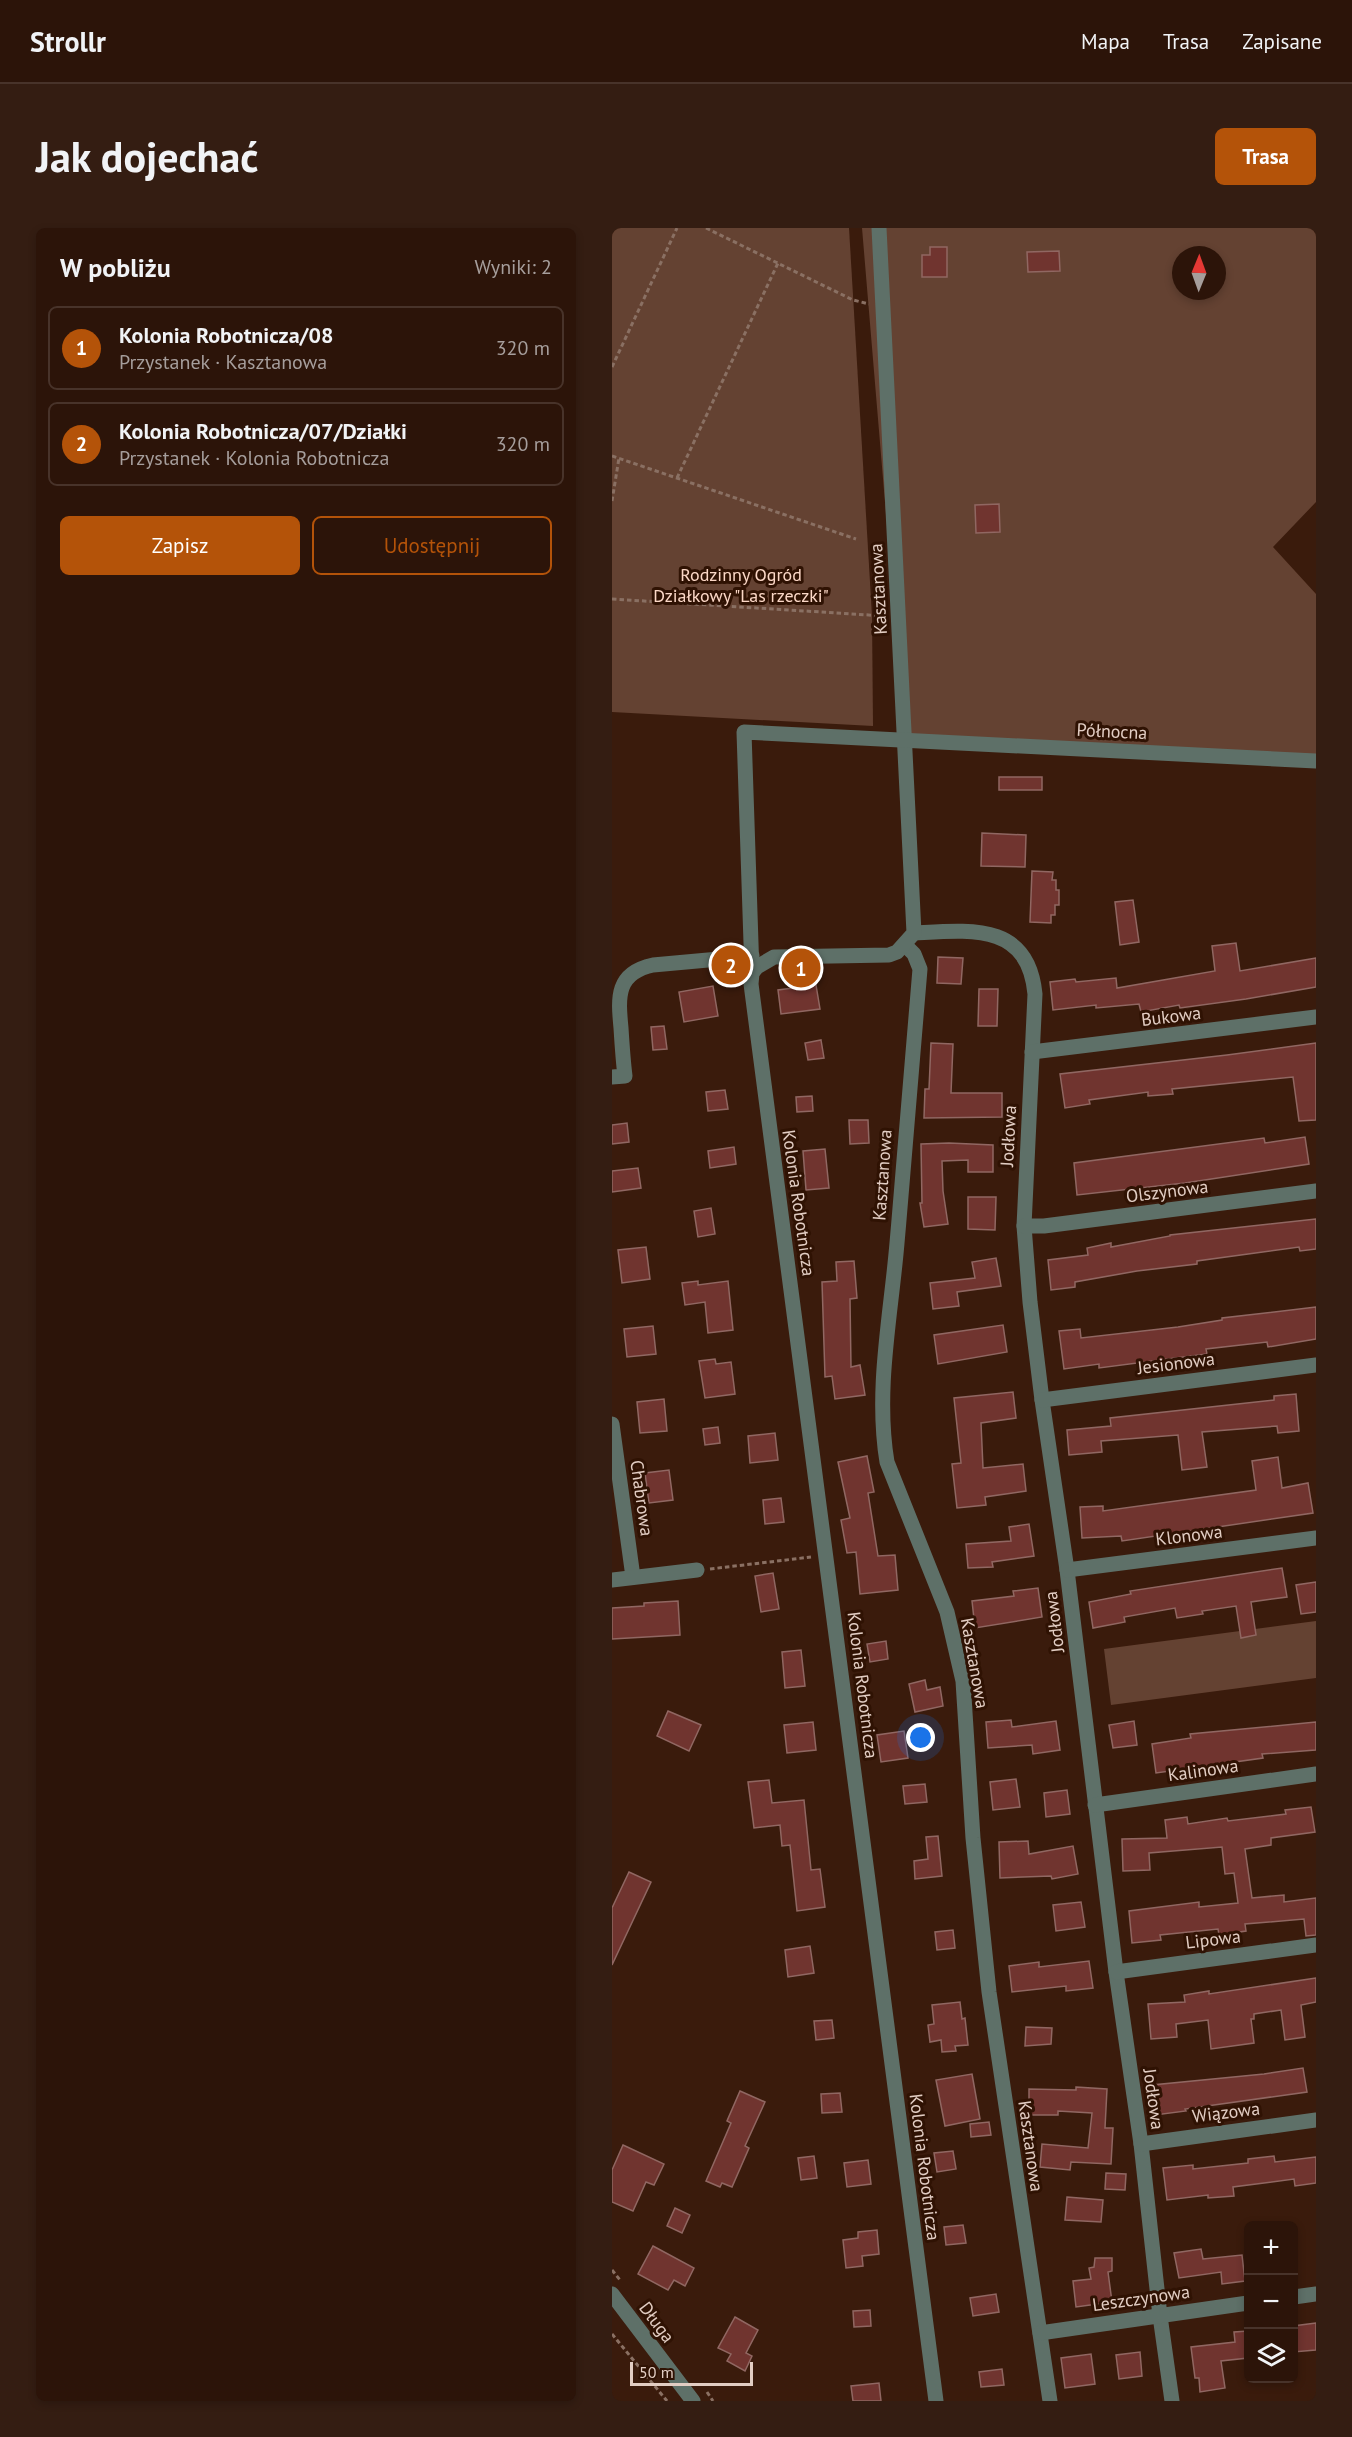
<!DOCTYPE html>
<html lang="pl">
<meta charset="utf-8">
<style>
:root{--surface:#2c1409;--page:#341d12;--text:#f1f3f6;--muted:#a69e9c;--line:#48332a;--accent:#b45309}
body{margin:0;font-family:"PT Sans",sans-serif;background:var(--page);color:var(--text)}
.controls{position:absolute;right:18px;bottom:18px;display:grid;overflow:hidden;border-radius:9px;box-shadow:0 3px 9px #0003}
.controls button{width:54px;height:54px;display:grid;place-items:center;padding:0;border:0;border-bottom:2px solid var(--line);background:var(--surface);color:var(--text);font:30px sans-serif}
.compass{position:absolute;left:560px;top:18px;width:54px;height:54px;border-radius:50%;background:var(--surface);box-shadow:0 3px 9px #0003;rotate:1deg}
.scale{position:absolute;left:18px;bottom:15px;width:123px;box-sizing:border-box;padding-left:6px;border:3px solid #e2cdc3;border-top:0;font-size:16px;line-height:21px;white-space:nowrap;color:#e2cdc3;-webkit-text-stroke:4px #2f1203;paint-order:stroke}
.you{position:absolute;left:309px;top:1510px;width:21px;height:21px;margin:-15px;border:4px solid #fff;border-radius:50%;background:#1a73e8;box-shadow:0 0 0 9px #1a73e833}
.badge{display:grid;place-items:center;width:39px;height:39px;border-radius:50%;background:var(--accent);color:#fff;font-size:20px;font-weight:700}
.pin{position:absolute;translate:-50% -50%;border:3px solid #fff;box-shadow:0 2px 6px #0006}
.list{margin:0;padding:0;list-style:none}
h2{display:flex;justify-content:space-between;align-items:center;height:78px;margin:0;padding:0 24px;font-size:26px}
h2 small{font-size:20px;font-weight:400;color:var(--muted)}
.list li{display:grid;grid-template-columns:39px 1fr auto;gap:18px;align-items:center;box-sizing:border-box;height:84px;margin:0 12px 12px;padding:0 12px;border:2px solid var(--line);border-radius:9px}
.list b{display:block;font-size:22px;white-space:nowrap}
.list p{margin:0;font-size:20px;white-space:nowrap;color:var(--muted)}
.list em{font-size:20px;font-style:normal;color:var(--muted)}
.actions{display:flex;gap:12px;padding:18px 24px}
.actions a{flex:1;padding:14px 0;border:2px solid var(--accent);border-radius:9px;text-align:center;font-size:21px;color:var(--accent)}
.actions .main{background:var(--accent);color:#fff}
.icon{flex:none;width:33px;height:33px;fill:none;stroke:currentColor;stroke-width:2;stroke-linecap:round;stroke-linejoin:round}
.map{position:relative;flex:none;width:704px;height:2173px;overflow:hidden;border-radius:9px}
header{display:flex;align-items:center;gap:36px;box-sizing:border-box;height:84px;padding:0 30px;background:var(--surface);border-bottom:2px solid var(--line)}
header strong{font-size:28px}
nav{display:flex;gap:33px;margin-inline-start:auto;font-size:21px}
.intro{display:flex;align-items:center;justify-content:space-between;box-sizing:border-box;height:144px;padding:0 36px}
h1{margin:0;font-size:42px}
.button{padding:15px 27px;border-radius:9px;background:var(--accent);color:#fff;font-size:21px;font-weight:700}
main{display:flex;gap:36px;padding:0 36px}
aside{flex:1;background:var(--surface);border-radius:9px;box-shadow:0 3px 9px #0003}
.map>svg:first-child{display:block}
</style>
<header>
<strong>Strollr</strong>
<nav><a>Mapa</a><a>Trasa</a><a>Zapisane</a></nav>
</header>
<div class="intro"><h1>Jak dojechać</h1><a class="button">Trasa</a></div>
<main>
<aside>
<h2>W pobliżu<small>Wyniki: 2</small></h2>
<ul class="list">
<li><span class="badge">1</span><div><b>Kolonia Robotnicza/08</b><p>Przystanek · Kasztanowa</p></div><em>320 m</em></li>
<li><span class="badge">2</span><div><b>Kolonia Robotnicza/07/Działki</b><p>Przystanek · Kolonia Robotnicza</p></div><em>320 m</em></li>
</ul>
<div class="actions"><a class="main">Zapisz</a><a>Udostępnij</a></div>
</aside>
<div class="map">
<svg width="704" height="2173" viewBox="0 0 704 2173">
<rect width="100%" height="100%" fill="#3a1b0c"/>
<g fill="#644232" fill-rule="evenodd">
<polygon points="0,0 237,0 260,388 261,498 0,484"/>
<path d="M250 0H704V274L661 319 704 366V533L293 513ZM569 27H605V63H569Z"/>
<polygon points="704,1393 704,1450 499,1477 492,1421"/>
</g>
<g fill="#70342f" stroke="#906762" stroke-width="1.5">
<polygon points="318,19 335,19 335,49 310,49 310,27 318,27"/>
<polygon points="447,23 448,43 416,44 415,24"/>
<polygon points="387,276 388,304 364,305 363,277"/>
<rect x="387" y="549" width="43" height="13"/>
<polygon points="370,605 414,607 413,639 369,638"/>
<polygon points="420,643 441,644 440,652 444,652 444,662 447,662 447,677 443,677 443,687 439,687 439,695 418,694"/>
<polygon points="521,672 527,714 508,717 503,674"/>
<polygon points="624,715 628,743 704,730 704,759 634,771 568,780 567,777 529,784 527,776 484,780 484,777 441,782 438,754 463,751 464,754 504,750 505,760 603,743 600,718"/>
<polygon points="326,729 351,730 349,756 325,755"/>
<polygon points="204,757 208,781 169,786 166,762"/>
<polygon points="101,758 106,788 72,794 67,764"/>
<polygon points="367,761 386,761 385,798 366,798"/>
<polygon points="52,798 55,821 41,822 39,799"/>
<polygon points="209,812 212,830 196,832 193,815"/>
<polygon points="319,815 341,816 339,865 390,865 390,889 312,890 313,861 317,861"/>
<polygon points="704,815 704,892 687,893 681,849 560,861 561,866 536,868 536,864 477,872 478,876 453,880 448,846 615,827"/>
<polygon points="113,862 116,881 96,883 94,864"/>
<polygon points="200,868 201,883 185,884 184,869"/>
<polygon points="237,892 256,892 257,915 238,916"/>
<polygon points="15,895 17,914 0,916 0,897"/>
<polygon points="693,909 697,936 573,955 465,967 462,935 652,910 653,915"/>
<polygon points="337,915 381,917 381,944 356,944 356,932 330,933 331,963 336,996 312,999 308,975 310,975 309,916"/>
<polygon points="122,919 124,936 98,940 96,923"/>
<polygon points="213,921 217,960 194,962 191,923"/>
<polygon points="26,940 29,960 0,964 0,943"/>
<polygon points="356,969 384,969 383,1002 356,1001"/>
<polygon points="99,980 103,1006 86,1009 82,983"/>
<polygon points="704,991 704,1021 688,1023 687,1019 585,1033 585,1036 525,1043 463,1054 463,1059 439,1062 436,1032 476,1027 475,1020 499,1015 499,1019 558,1008 558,1007"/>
<polygon points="34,1019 38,1051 10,1055 6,1022"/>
<polygon points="384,1030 389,1058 345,1064 347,1078 321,1081 318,1055 363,1050 360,1034"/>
<polygon points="242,1033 245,1070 238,1071 239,1139 248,1137 253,1167 223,1171 220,1148 213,1149 210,1054 225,1053 224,1034"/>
<polygon points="86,1053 86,1057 116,1053 121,1102 96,1105 93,1074 73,1077 70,1055"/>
<polygon points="704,1079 704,1111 656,1119 655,1114 594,1121 595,1126 556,1131 487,1140 487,1136 452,1141 447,1103 468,1101 469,1110 566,1099 610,1092 610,1090"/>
<polygon points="391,1097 395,1124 326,1136 322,1107"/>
<polygon points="41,1098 44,1126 15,1129 12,1101"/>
<polygon points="103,1131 104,1136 119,1134 123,1166 93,1170 87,1133"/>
<polygon points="401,1164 404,1190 369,1195 371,1240 411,1236 414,1263 373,1269 374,1277 345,1280 340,1236 349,1235 342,1170"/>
<polygon points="684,1166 687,1203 666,1205 665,1198 590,1204 595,1239 570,1242 566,1207 489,1213 490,1224 457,1227 455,1202 499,1198 498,1190 662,1172 662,1168"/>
<polygon points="52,1171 55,1203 28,1205 25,1174"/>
<polygon points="106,1199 108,1215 93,1217 91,1201"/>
<polygon points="163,1205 166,1232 138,1235 136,1208"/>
<polygon points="255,1228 262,1264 256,1265 266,1328 283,1327 286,1362 248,1366 244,1324 235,1325 229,1292 238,1290 226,1234"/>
<polygon points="666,1229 670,1260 696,1255 701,1285 510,1313 509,1308 470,1310 468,1279 491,1278 491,1283 644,1262 640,1233"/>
<polygon points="57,1242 61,1272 37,1275 33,1245"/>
<polygon points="169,1270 172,1294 153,1296 151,1272"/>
<polygon points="417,1296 422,1328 380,1334 381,1339 356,1340 354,1316 399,1313 397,1299"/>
<polygon points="670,1340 675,1369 639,1374 644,1407 629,1410 624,1378 590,1383 591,1386 565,1390 563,1380 512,1389 513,1394 481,1400 477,1374 519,1366 518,1363"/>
<polygon points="161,1345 167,1381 149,1384 143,1348"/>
<polygon points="704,1354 704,1384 689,1386 684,1357"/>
<polygon points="426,1360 430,1389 363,1400 360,1373 402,1368 401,1363"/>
<polygon points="66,1373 68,1407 0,1411 0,1380 32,1378 32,1375"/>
<polygon points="274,1413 276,1431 258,1434 255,1416"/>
<polygon points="189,1422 193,1458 173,1460 170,1424"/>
<polygon points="313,1452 315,1462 328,1459 331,1478 303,1484 297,1456"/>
<polygon points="56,1483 89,1497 77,1523 45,1508"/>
<polygon points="399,1492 400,1499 444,1493 448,1522 421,1526 420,1517 376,1520 374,1494"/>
<polygon points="522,1493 525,1517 501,1520 497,1497"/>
<polygon points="201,1494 204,1522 175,1525 172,1497"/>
<polygon points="704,1494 704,1522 650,1526 651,1530 544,1545 540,1516 579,1510 578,1506"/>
<polygon points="292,1503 296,1530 269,1534 265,1507"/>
<polygon points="404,1551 408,1579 381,1582 378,1554"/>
<polygon points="157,1552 160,1575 192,1572 199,1642 208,1641 213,1679 185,1683 178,1617 170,1618 168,1597 142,1600 136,1554"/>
<polygon points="313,1556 315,1574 293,1576 291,1558"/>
<polygon points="455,1562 458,1586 434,1589 432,1565"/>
<polygon points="699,1579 703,1604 659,1610 659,1617 633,1621 640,1670 672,1667 672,1674 704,1670 704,1707 694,1708 692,1691 633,1696 634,1703 607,1707 606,1701 548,1707 549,1712 520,1715 517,1683 587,1674 587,1679 626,1675 622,1645 613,1646 610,1619 537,1625 538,1642 511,1643 510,1611 555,1610 553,1592 575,1589 576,1596 615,1590 616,1593 674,1586 673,1582"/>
<polygon points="326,1608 330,1648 303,1651 302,1633 316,1631 314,1609"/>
<polygon points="416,1613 417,1626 461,1618 466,1646 440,1651 439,1648 388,1650 387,1614"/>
<polygon points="17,1644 39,1654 0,1737 0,1680"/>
<polygon points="469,1674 473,1699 444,1703 441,1677"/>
<polygon points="341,1702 343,1720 325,1722 323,1704"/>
<polygon points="198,1718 202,1745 176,1749 173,1722"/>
<polygon points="477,1733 481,1760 454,1763 454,1758 400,1764 397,1738 427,1734 427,1739"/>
<polygon points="704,1750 704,1774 689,1777 693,1809 673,1812 669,1782 642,1786 642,1791 639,1791 642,1815 599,1821 596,1792 564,1796 565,1809 539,1811 536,1776 573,1774 572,1767 597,1763 597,1766"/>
<polygon points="348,1774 350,1791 353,1790 356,1817 343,1818 344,1823 330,1824 329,1812 318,1814 316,1797 322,1796 320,1777"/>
<polygon points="220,1792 222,1810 204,1812 202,1793"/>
<polygon points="414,1799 440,1800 439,1816 413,1818"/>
<polygon points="691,1840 695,1864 573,1881 574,1883 543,1887 540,1857 652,1846"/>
<polygon points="360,1846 368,1891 333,1898 324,1852"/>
<polygon points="464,1859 495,1861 493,1900 501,1900 499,1936 459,1934 458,1942 428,1939 430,1916 476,1920 480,1885 446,1883 446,1887 417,1887 417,1861 464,1862"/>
<polygon points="128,1863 153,1874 133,1918 137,1920 120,1959 110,1955 108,1959 94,1953 119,1895 115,1893"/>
<polygon points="228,1865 230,1884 210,1885 209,1866"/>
<polygon points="377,1894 379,1907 359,1909 358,1896"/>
<polygon points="11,1917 52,1936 42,1957 34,1954 21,1983 0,1974 0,1942"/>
<polygon points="341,1923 344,1941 325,1944 322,1925"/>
<polygon points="202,1928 205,1950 189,1952 186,1930"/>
<polygon points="662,1928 663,1934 704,1929 704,1955 683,1958 682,1951 621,1959 622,1968 596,1970 596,1967 555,1972 551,1940 581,1937 581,1941 636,1935 636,1931"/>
<polygon points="256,1932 259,1956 235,1959 232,1935"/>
<polygon points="494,1945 514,1946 513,1962 493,1961"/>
<polygon points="455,1969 491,1972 489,1994 453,1992"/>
<polygon points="63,1980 78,1987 70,2005 55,1998"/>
<polygon points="351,1997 354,2015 334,2017 332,1999"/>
<polygon points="265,2002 267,2026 250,2028 251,2038 234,2040 231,2012 246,2010 246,2004"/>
<polygon points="41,2018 82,2040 73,2058 62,2052 56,2062 26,2046"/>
<polygon points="589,2021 591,2031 630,2027 633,2053 610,2056 609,2044 567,2050 562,2025"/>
<polygon points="483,2030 500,2030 500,2043 496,2044 500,2074 464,2079 461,2053 479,2051 477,2040 482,2039"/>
<polygon points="384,2066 387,2084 361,2088 358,2070"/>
<polygon points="258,2082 259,2098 242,2099 241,2083"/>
<polygon points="123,2089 146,2102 134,2125 140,2128 133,2143 115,2133 119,2126 106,2120"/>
<polygon points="704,2095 704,2122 681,2124 681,2098"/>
<polygon points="636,2103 636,2130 609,2133 613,2160 588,2164 587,2150 583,2150 579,2119 623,2114 622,2104"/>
<polygon points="528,2124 530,2148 507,2151 504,2127"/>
<polygon points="479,2126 483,2156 453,2160 449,2130"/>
<polygon points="390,2141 392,2157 369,2159 367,2144"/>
<polygon points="267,2155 269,2173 241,2173 239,2158"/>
</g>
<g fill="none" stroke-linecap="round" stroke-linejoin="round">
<g stroke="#8a7063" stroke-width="3" stroke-dasharray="4.5 3" stroke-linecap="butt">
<polyline points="94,0 241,72 257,76"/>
<polyline points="0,139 65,0"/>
<polyline points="0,228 244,311"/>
<polyline points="65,250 166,35"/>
<polyline points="0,273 7,230"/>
<polyline points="0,371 273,388"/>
<polyline points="98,1341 199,1329"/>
<polyline points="0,2042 8,2052"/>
<polyline points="0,2106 55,2173"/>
<polyline points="95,2164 101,2173"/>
</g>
<g stroke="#5e7068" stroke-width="15">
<path d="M302 705C358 702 416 694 423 766L412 998 418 1074 430 1172 455 1342 504 1744 529 1916 548 2088 560 2173"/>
<path d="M293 717 302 726 308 741C300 833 293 924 285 1015 279 1087 263 1162 275 1234L335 1384 351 1453 361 1610 377 1764 438 2173"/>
<polyline points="140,745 145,739 162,729 277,727 285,724 302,705 267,0"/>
<polyline points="420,824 704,789"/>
<path d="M0 849 13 848C11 832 10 816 9 800 6 769 4 745 41 737L140 728"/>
<polyline points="412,998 432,998 704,963"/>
<polyline points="430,1172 704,1137"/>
<polyline points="0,1196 21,1349"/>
<polyline points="455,1342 704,1310"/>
<polyline points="0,1352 85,1342"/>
<polyline points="483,1577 704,1546"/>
<polyline points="504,1744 704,1717"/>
<polyline points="529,1916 704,1892"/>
<polyline points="0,2066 81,2173"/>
<polyline points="682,2069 704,2066"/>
<polyline points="428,2105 636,2075"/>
<polyline points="324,2173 139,756 140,745 132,504 704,533"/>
</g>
</g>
<g text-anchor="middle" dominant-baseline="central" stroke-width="6" stroke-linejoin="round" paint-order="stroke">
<g font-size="18" fill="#fcd8c7" stroke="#2f1203">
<text x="129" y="346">Rodzinny Ogród<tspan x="129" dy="21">Działkowy "Las rzeczki"</tspan></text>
</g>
<g font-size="18" fill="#e2cdc3" stroke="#2f1203">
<text transform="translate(266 361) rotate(-93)">Kasztanowa</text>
<text transform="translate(500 503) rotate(3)">Północna</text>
<text transform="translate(559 788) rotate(-7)">Bukowa</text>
<text transform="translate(396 908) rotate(-87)">Jodłowa</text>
<text transform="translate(270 947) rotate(-86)">Kasztanowa</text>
<text transform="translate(555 963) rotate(-7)">Olszynowa</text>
<text transform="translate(187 975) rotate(82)">Kolonia Robotnicza</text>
<text transform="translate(564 1135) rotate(-7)">Jesionowa</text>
<text transform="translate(30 1270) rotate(82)">Chabrowa</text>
<text transform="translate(577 1307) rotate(-7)">Klonowa</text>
<text transform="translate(442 1394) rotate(-97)">Jodłowa</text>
<text transform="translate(363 1435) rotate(80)">Kasztanowa</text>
<text transform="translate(251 1457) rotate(83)">Kolonia Robotnicza</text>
<text transform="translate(591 1542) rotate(-8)">Kalinowa</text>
<text transform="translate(601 1711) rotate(-7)">Lipowa</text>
<text transform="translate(542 1871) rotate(82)">Jodłowa</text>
<text transform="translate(614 1884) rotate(-7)">Wiązowa</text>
<text transform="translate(419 1918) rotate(82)">Kasztanowa</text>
<text transform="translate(313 1939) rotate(83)">Kolonia Robotnicza</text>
<text transform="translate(529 2070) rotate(-8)">Leszczynowa</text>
<text transform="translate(45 2094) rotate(53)">Długa</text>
</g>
</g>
</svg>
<div class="controls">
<button>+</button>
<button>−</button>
<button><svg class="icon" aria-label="layers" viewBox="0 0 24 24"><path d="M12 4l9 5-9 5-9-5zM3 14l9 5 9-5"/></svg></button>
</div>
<svg class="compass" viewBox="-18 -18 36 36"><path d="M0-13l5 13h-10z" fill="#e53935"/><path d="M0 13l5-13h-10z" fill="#a69e9c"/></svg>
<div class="scale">50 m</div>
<div class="you"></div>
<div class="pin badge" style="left:189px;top:740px">1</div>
<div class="pin badge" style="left:119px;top:737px">2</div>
</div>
</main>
